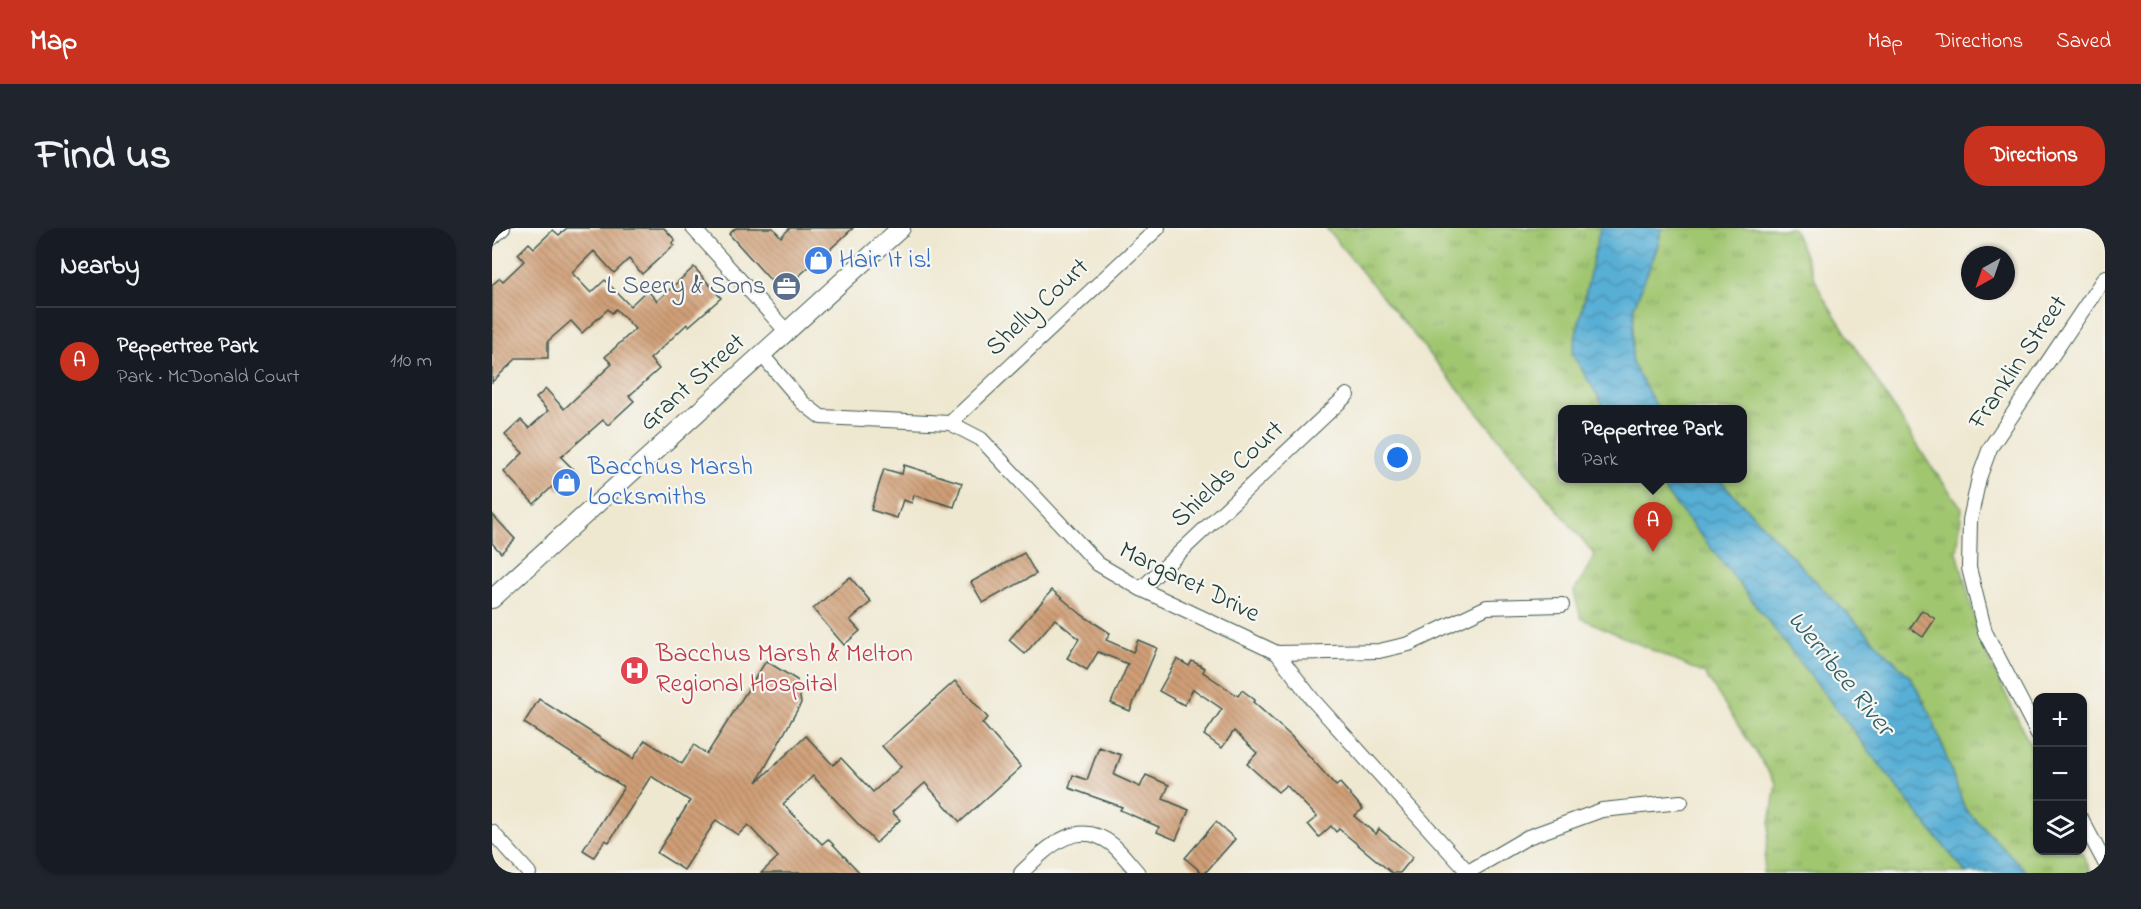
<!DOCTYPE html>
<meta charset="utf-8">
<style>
:root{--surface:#171b24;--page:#20242c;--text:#f1f3f6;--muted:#9ea1a6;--line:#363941;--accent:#c8321e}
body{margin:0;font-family:"Indie Flower",sans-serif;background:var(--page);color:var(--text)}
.controls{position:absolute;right:18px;bottom:18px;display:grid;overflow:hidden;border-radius:12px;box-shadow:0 2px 4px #0004}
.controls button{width:54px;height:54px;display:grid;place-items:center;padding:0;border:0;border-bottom:2px solid var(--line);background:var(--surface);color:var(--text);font:30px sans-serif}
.compass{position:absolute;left:1469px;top:18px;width:54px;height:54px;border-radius:50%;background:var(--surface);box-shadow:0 2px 4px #0004;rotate:220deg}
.you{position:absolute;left:906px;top:230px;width:21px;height:21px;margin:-15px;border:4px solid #fff;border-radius:50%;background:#1a73e8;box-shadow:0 0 0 9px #1a73e833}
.badge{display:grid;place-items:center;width:39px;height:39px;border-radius:50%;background:var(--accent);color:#fff;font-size:20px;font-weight:700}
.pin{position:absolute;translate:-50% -50px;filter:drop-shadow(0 2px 3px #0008)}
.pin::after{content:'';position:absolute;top:32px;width:21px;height:18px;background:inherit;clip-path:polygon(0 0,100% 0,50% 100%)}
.popup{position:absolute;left:1066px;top:177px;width:189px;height:78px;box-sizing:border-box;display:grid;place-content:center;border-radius:12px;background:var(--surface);filter:drop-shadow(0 2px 4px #0005);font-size:20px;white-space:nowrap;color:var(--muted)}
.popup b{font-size:22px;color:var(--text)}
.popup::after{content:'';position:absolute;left:50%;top:100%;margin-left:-12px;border:12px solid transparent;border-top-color:var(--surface)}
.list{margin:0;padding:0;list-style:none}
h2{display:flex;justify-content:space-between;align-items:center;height:78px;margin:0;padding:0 24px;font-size:26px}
h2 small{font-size:20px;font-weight:400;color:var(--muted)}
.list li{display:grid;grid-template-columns:39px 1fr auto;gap:18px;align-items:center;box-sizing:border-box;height:108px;padding:0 24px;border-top:2px solid var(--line)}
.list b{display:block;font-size:22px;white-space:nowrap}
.list p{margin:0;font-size:20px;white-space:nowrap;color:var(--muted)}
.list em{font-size:20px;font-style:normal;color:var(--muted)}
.icon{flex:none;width:33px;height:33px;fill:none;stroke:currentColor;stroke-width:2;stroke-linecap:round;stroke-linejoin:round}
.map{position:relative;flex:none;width:1613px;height:645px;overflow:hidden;border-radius:24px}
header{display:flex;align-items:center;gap:36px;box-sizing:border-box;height:84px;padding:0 30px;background:var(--accent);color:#fff}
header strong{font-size:28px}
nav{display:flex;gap:33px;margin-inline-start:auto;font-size:21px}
.intro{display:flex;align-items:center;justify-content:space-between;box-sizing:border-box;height:144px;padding:0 36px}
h1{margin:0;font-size:42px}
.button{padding:15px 27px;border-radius:24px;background:var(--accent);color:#fff;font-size:21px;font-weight:700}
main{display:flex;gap:36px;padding:0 36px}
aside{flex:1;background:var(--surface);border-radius:24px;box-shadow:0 2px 4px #0004}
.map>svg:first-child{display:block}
</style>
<header>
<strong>Map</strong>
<nav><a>Map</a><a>Directions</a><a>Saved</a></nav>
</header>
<div class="intro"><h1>Find us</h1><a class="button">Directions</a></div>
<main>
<aside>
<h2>Nearby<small></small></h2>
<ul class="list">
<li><span class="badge">A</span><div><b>Peppertree Park</b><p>Park · McDonald Court</p></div><em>110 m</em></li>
</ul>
</aside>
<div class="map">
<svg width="1613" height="645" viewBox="0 0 1613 645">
<defs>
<pattern id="grass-tufts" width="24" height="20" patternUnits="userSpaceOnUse" patternTransform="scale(1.5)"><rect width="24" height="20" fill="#a0c670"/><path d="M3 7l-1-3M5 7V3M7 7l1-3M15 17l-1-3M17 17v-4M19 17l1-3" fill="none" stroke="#82a25d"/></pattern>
<pattern id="water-waves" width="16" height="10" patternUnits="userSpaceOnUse" patternTransform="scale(1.5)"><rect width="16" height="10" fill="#58afd5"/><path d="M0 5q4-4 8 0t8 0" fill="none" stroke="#4890ae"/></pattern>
<pattern id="building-back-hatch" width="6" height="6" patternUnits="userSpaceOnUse" patternTransform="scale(1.5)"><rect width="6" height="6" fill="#d09f77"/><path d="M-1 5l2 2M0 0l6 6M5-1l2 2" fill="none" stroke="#a88362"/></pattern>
</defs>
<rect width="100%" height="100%" fill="#f6f6f2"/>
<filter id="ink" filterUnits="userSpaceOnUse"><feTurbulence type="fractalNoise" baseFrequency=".0167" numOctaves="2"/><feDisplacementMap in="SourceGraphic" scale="12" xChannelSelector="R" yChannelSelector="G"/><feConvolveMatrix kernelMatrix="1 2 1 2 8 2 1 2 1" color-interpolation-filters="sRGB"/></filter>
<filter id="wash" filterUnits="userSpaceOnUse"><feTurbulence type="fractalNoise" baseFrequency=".008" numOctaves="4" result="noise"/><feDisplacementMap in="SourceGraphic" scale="24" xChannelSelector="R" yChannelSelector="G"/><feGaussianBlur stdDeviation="1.35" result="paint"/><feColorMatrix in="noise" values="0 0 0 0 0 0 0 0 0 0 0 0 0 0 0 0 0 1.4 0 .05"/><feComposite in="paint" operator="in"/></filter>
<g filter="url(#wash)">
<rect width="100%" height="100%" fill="#efe8d1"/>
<g fill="url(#grass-tufts)" stroke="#608252" stroke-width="1.5">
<polygon points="834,0 1108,0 1080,125 1114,181 1071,182 1071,250 1163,251 1220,321 1437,600 1474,645 1271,645 1284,555 1213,446 1089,390 1082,364 1103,327"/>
<polygon points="1170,0 1301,0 1330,67 1436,234 1470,280 1465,324 1489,415 1545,531 1546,622 1589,623 1600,645 1536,645 1473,581 1439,487 1419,450 1324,354 1227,251 1251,250 1251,182 1166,181 1140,135 1142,79 1165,20"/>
</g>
<g fill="url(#water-waves)" stroke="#3c7684" stroke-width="1.5">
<polygon points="1108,0 1170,0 1165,20 1142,79 1140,135 1166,181 1114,181 1080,126"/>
<polygon points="1163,251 1227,251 1324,354 1419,450 1439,487 1473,581 1536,645 1474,645 1437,600 1220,321"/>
</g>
<g id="blocks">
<g fill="url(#building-back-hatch)">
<polygon points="75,0 172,0 183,12 180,15 182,17 150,46 137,31 122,45 102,23 80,45 99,65 113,52 138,78 155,62 165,73 202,39 229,70 197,98 195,96 158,131 167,141 137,168 142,173 116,197 111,192 69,229 85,245 67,263 62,257 42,276 12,244 31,225 13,207 29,192 37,200 56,183 44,170 54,161 72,181 120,136 113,129 143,101 124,81 120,85 116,81 90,105 79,93 56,113 56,130 25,130 0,154 0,57 8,50 11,53 32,33 26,26 37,15 42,20 61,2 67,7"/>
<polygon points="244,0 281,0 289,9 298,0 361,0 319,39 318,38 289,64 237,6"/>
<polygon points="412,237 470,255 462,279 422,267 420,275 411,272 405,290 379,282 392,241 410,246"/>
<polygon points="0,286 23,311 9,325 0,315"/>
<polygon points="532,325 544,346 491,375 479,354"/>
<polygon points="358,349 379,374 358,392 368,403 352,417 321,381"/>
<polygon points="560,362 590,387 618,405 614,412 641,424 646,412 665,420 638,483 619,475 636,436 606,424 595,442 575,430 587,411 563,391 533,426 517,412"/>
<polygon points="1430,382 1443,391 1431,409 1418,400"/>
<polygon points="685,431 697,438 700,433 713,440 711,444 746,468 750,462 763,472 761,474 799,508 844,558 848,555 871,581 862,588 884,606 887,601 921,629 908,645 900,645 847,601 844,604 839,598 827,609 816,596 825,589 794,557 786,564 755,536 765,525 742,503 730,520 712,507 730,481 701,461 692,477 667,463"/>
<polygon points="274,433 305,452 309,475 265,554 314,508 341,537 349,530 381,564 409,539 390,518 463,453 496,490 490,495 529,539 468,594 433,555 400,584 408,592 384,615 321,548 291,576 330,616 336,611 368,645 269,645 286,629 256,597 246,607 224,592 192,642 165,625 198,573 159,548 117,614 113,612 102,629 91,622 132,559 32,495 47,471 141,531 153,512 190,536 202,517 215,526"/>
<polygon points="607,519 629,527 622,547 648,559 654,547 677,557 671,571 697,582 684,612 665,604 667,599 628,582 630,579 577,560 581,547 595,552"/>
<polygon points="724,594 743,611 713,645 710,645 693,630"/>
</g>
</g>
</g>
<g filter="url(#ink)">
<use href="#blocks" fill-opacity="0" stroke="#3e574c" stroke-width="1.5"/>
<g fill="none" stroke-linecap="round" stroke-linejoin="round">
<defs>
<g id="minor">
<polyline points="201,0 295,104"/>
<polyline points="0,10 11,0"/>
<polyline points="270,127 311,175 329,189 458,195 489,211 606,336 649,361 785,425 820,471 976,644 975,645"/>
<polyline points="458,195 666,0"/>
<polyline points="649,361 855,167"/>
<polyline points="785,425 887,423 917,416 995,379 1070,377"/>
<polyline points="1546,506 1493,404 1477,340 1478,292 1487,250 1498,220 1613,49"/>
<polyline points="1590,592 1613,635"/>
<polyline points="0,604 37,645"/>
<polyline points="976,644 1036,609 1110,582 1189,574"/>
<path d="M529 645C555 620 585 588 621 617 630 625 638 636 646 645"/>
</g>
<polyline id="secondary" points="0,371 409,0"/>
</defs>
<use href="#minor" stroke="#3e574c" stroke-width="16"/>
<use href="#secondary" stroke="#3e574c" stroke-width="20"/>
<use href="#minor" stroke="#fff" stroke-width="14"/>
<use href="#secondary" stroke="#fff" stroke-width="18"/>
</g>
</g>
<defs>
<symbol id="shop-disc" viewBox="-11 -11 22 22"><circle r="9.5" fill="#3f7fe0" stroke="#f6f6f2"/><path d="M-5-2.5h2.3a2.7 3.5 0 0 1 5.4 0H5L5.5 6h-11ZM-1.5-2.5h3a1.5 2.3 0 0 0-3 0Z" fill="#fff"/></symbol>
<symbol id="office-disc" viewBox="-11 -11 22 22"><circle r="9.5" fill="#5c6f8a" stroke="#f6f6f2"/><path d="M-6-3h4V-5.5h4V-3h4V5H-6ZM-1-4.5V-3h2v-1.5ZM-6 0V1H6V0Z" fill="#fff"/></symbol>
<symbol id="hospital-disc" viewBox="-11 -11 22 22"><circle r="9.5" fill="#e0444e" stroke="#f6f6f2"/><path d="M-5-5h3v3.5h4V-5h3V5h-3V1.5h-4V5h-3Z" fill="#fff"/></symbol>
</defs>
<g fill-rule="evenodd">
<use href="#shop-disc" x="310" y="16" width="33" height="33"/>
<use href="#office-disc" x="278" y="42" width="33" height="33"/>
<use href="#shop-disc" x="58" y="238" width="33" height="33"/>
<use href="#hospital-disc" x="126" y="426" width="33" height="33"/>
</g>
<g text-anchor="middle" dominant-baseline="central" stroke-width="4.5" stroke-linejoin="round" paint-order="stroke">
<g font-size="26" fill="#366cbe" stroke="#f6f6f2" text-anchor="start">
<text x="347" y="33">Hair It is!</text>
<text x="96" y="240">Bacchus Marsh<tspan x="96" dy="30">Locksmiths</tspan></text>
</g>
<g font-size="26" fill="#4e5e75" stroke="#f6f6f2" text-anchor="end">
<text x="274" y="59">L Seery &amp; Sons</text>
</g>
<g font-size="26" fill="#1f3d34" stroke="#f6f6f2">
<text transform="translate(546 80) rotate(-43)">Shelly Court</text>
<text transform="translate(1527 135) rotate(-56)">Franklin Street</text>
<text transform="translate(201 155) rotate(-42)">Grant Street</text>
<text transform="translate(736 247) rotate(-43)">Shields Court</text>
<text transform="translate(697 355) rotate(26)">Margaret Drive</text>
</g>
<g font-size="26" fill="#be3a42" stroke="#f6f6f2" text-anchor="start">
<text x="164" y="427">Bacchus Marsh &amp; Melton<tspan x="164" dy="30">Regional Hospital</tspan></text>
</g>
<g font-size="27" font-style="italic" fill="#305f64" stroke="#f6f6f2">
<text transform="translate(1348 446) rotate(51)">Werribee River</text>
</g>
</g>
</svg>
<div class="controls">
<button>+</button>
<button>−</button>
<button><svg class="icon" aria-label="layers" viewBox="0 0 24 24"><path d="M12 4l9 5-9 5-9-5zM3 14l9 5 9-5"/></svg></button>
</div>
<svg class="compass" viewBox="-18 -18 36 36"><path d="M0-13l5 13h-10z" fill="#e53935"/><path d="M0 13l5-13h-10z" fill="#9ea1a6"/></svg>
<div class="you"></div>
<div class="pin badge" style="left:1161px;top:324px">A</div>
<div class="popup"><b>Peppertree Park</b>Park</div>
</div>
</main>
